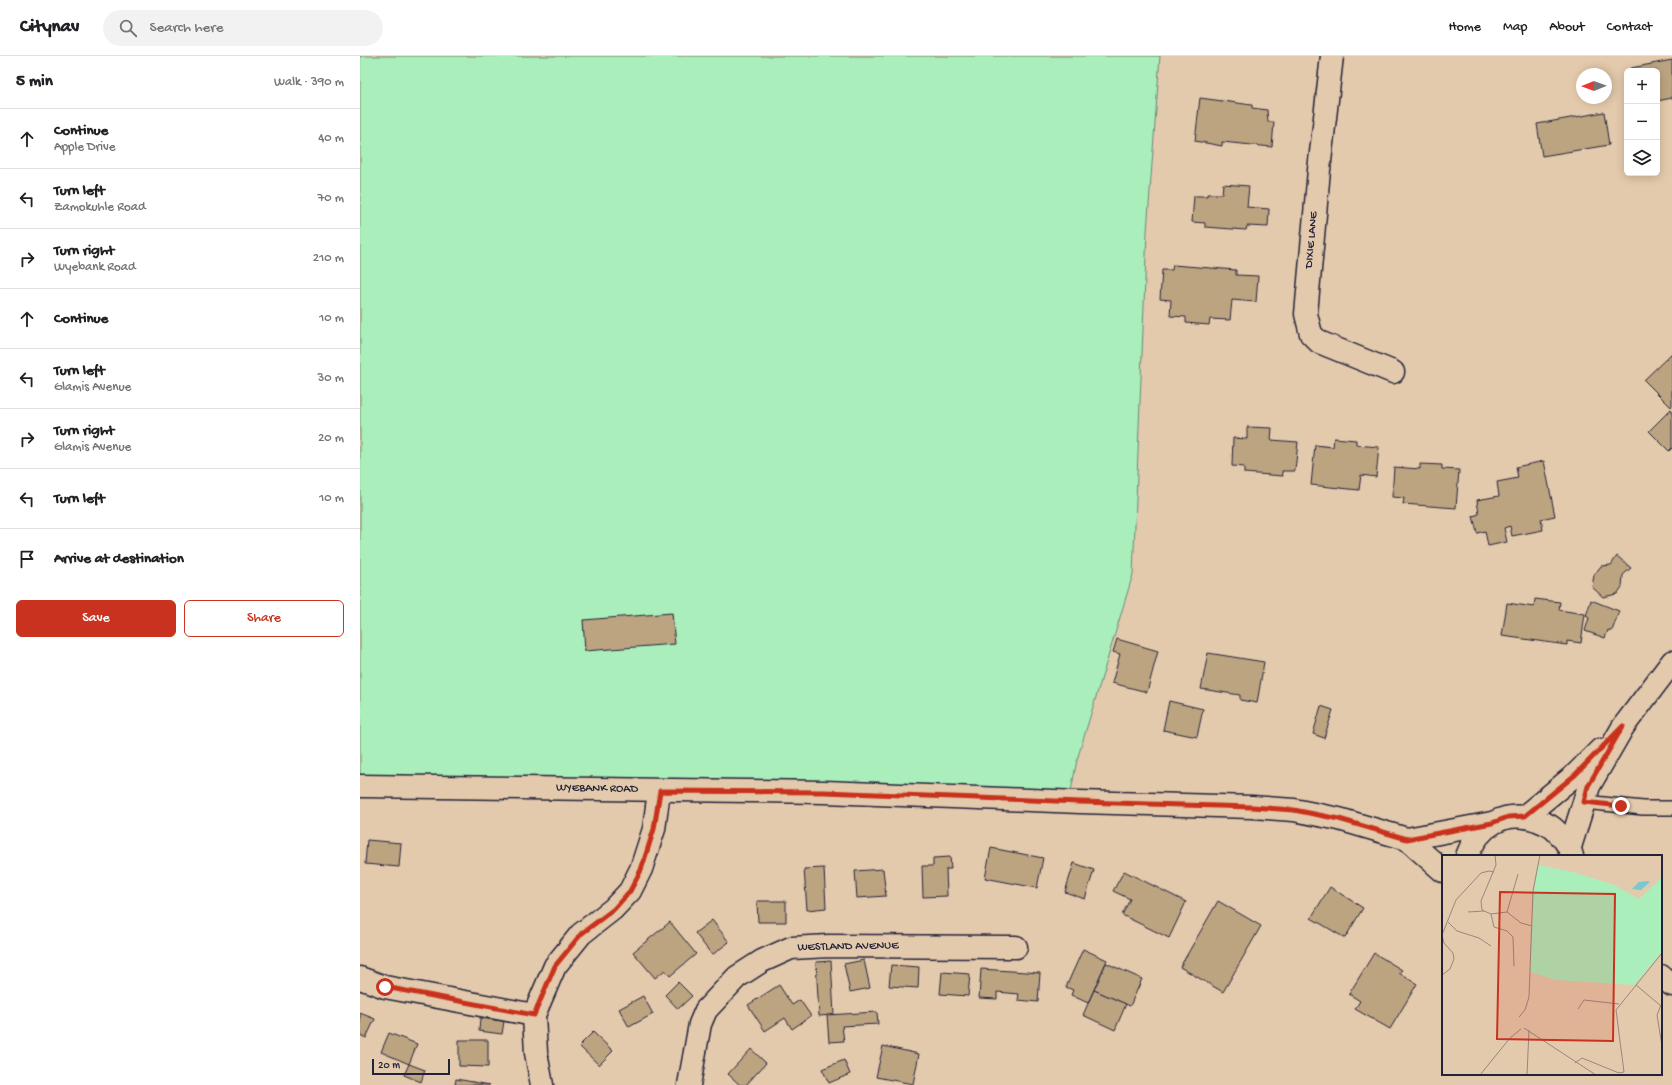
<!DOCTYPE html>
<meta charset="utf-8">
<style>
:root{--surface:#fff;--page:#f2f2f2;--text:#202124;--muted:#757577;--line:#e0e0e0;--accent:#c8321e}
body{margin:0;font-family:"Gochi Hand",sans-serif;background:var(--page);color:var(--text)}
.controls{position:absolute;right:12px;top:12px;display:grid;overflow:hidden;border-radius:6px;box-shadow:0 2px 10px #0003}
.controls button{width:36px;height:36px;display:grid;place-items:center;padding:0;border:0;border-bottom:1px solid var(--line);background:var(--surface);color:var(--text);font:20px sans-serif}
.compass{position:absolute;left:1216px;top:12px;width:36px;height:36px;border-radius:50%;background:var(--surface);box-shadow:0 2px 10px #0003;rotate:269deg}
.scale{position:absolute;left:12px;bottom:10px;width:78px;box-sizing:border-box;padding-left:4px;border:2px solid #22223b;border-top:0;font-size:11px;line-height:14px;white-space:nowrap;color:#22223b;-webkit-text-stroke:3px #e4caac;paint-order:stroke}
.stop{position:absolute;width:12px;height:12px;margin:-9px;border:3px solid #c8321e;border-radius:50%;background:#fff}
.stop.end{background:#c8321e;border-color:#fff;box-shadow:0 1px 4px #0008}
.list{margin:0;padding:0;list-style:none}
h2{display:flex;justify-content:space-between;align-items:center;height:52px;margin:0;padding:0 16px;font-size:17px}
h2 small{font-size:13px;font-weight:400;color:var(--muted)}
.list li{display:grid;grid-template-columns:26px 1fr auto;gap:12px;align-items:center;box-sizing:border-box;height:60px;padding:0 16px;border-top:1px solid var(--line)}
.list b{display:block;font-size:15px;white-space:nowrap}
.list p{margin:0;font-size:13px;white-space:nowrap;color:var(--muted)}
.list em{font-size:13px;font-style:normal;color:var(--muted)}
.actions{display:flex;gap:8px;padding:12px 16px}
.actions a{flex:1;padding:9px 0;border:1px solid var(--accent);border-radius:6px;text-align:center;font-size:14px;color:var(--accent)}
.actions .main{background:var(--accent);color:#fff}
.icon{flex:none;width:22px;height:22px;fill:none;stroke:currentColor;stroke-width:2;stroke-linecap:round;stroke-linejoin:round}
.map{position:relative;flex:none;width:1312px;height:1029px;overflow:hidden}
header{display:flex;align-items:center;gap:24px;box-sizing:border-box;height:56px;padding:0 20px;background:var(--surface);border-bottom:1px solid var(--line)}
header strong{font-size:19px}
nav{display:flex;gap:22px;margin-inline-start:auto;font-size:14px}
.search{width:280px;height:36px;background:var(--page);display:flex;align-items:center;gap:10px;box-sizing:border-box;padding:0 14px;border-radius:22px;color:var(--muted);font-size:15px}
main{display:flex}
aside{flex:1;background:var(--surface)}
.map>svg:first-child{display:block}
</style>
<header>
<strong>Citynav</strong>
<div class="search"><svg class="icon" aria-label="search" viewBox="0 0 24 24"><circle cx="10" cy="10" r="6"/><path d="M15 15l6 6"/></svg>Search here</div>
<nav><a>Home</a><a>Map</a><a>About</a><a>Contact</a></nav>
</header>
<main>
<aside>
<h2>5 min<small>Walk · 390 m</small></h2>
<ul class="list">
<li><svg class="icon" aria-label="ahead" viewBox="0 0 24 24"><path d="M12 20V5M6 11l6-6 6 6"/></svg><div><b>Continue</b><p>Apple Drive</p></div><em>40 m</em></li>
<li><svg class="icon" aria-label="left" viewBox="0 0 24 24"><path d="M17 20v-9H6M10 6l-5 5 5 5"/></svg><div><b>Turn left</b><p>Zamokuhle Road</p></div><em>70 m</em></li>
<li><svg class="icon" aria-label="right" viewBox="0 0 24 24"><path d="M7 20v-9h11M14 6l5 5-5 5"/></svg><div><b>Turn right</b><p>Wyebank Road</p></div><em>210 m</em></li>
<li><svg class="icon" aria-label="ahead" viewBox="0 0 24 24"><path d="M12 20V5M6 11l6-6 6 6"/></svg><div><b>Continue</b></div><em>10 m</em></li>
<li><svg class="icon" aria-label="left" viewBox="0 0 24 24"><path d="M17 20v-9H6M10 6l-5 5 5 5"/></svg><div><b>Turn left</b><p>Glamis Avenue</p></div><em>30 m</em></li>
<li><svg class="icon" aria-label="right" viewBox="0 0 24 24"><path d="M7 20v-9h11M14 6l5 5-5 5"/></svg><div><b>Turn right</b><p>Glamis Avenue</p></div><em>20 m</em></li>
<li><svg class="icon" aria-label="left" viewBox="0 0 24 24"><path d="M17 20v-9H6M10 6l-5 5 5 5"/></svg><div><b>Turn left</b></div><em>10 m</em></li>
<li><svg class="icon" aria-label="arrive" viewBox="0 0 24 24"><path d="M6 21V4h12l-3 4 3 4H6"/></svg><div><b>Arrive at destination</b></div></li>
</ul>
<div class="actions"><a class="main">Save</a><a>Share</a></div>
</aside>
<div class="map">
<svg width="1312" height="1029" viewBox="0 0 1312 1029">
<rect width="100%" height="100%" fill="#e4caac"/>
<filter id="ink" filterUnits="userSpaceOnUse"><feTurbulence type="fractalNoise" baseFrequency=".025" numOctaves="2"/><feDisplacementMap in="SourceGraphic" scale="8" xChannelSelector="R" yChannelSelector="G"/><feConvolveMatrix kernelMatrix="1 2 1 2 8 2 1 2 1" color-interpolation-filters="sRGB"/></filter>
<g filter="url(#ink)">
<polygon fill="#aaefbb" stroke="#66887b" points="0,0 800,0 787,175 773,518 717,704 709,745 0,727"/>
<g fill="#bca481" stroke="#22223b">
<polygon points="1312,4 1312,42 1297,45 1297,15 1272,15 1271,12"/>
<polygon points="840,42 892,49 892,52 907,54 908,66 914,66 912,91 862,86 862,90 835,85"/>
<polygon points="1244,56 1249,89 1182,100 1177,68"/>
<polygon points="863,128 889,130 887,151 909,153 908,171 887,170 886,174 845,171 845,167 832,166 834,140 847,140 847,138 862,138"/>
<polygon points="813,209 876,214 876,219 898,220 896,246 872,244 870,264 850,263 849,269 826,267 826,261 810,260 811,244 800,243 802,214 812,214"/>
<polygon points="1312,297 1312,349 1311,351 1284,324"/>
<polygon points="1311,353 1312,355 1312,392 1309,395 1289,375"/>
<polygon points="887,371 912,372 911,384 938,386 935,415 922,415 923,420 884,417 884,411 872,410 873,382 887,383"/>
<polygon points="974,382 996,384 996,389 1019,391 1016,421 1001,419 999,434 951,429 955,389 973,391"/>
<polygon points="1184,405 1195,460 1181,463 1183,474 1152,480 1150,470 1144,472 1147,486 1128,490 1125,475 1117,477 1113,460 1119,458 1117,444 1139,440 1137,426 1158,422 1156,411"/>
<polygon points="1060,408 1082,409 1082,413 1099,414 1096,452 1043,448 1044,442 1032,441 1034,411 1060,413"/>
<polygon points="1257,500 1271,512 1263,519 1262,531 1257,538 1243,541 1232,531 1234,519 1241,510 1251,509"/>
<polygon points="1175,543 1200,546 1199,554 1225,558 1221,587 1207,585 1207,589 1142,580 1147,547 1174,551"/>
<polygon points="1231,544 1259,555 1252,575 1248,574 1245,582 1225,575 1229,562 1226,560"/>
<polygon points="312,557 315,588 225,595 223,564"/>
<polygon points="757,583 798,595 787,636 752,627 760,598 753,596"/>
<polygon points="848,597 904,606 897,647 880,644 880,639 841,633"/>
<polygon points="809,645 843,653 837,681 803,674"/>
<polygon points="961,650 973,654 964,682 953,678"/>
<polygon points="7,784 41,787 39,811 5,808"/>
<polygon points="631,792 683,802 677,832 625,822"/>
<polygon points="590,801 591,813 586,813 587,840 563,841 562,810 573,810 573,802"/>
<polygon points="714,807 734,814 725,843 705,836"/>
<polygon points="464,812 466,852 447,854 444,813"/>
<polygon points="523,813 526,840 497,842 495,815"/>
<polygon points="764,815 826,846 809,882 762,859 770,843 753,835"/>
<polygon points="970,831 1003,852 985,882 951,862"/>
<polygon points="397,845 426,845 426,866 398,866"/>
<polygon points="858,845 901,870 863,936 820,911"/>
<polygon points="352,864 369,886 352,899 335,877"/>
<polygon points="310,866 336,898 310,920 305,914 295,922 273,896"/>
<polygon points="723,893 747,904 728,947 711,939 713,934 706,931"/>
<polygon points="1014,897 1042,914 1039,917 1057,928 1030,973 995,953 1000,945 989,938"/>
<polygon points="504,904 510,932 490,936 484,908"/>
<polygon points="471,905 474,959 459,960 456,906"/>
<polygon points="746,907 782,923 770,950 734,934"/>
<polygon points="531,909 559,911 558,932 529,930"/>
<polygon points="621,913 680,917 678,946 658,944 659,938 637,936 637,943 619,942"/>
<polygon points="582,916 610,918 608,940 580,938"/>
<polygon points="318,926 332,940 318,953 305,939"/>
<polygon points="419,929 432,949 440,944 451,960 432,973 425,962 405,975 388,949"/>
<polygon points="734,934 766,948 755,974 723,959"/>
<polygon points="283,940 293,958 269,971 259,953"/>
<polygon points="517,956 518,968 482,970 484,985 469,986 467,959"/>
<polygon points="0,957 15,963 6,982 0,979"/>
<polygon points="120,962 144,965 142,978 119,975"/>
<polygon points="233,976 253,995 239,1009 219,990"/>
<polygon points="29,977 57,988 49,1008 21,996"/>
<polygon points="99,984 128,984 128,1011 99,1010"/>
<polygon points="523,990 559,998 553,1028 516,1021"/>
<polygon points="391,993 406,1007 386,1029 380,1029 368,1018"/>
<polygon points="484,1004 490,1018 469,1027 462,1013"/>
<polygon points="49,1008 65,1014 61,1026 44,1019"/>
<polygon points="96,1023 130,1029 95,1029"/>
</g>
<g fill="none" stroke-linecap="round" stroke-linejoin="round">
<defs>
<polyline id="service" points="1224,746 1283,752 1312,752"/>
<g id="minor">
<polyline points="972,0 959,114 946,258 951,278 959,286 1033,316"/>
<polyline points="0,922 25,931 174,959"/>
<polyline points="182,1029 176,997 174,959 195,910 221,878 253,853 270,835 281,813 294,773 299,735"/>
<polyline points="329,1029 340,968 346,954 377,921 402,905 431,892 469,890 656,891"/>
</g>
<g id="tertiary">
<polyline points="0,730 465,736 720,746 892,751 934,754 979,763 1047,783 1083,815"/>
<polyline points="1047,783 1132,767"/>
</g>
<g id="secondary">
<polyline points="1165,760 1215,719 1240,694"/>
<polyline points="1210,791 1229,730 1263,671 1312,606"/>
<path d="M1107 800C1119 769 1145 753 1177 764 1189 769 1192 770 1200 779 1206 786 1210 791 1212 800"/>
<polyline points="1301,920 1312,929"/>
</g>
</defs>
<use href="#service" stroke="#22223b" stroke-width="16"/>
<use href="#minor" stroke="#22223b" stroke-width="25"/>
<use href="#tertiary" stroke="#22223b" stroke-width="25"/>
<use href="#secondary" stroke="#22223b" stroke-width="25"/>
<use href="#service" stroke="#e4caac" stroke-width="13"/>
<use href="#minor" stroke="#e4caac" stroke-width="22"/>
<use href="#tertiary" stroke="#e4caac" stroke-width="22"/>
<use href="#secondary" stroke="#e4caac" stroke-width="22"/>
</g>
</g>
<g fill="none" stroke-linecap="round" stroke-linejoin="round" filter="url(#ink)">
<polyline stroke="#c8321e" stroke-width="5" points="25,931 174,959 195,910 221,878 254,853 270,835 281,814 294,773 300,735 465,736 720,746 892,751 934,754 979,763 1047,783 1132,767 1148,761 1165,760 1215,719 1263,670 1228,730 1224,746 1261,750"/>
</g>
<g text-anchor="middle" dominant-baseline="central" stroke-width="3" stroke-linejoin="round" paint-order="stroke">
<g font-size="12" fill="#22223b" stroke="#e4caac">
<text transform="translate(952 184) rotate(-85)">DIXIE LANE</text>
<text transform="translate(237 733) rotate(1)">WYEBANK ROAD</text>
<text transform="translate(488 891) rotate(-1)">WESTLAND AVENUE</text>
</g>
</g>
<g transform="translate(1082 799)">
<rect width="220" height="220" fill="#e4caac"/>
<path d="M96 10 131 17 172 30 197 44 220 22V97L192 130 114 125 88 117 92 36Z" fill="#aaefbb"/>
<path d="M206 26 208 27 199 35 190 34 197 27Z" fill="#77c8cf"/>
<path fill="none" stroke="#96877f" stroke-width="1" d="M53 0 54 10 39 46 40 55 49 59 65 57 79 68 90 71M26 57 42 56M65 57 76 19M49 59 52 72 65 76 71 82 72 111M6 67 15 76 37 83 49 91M0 120 8 114 12 104 11 98 2 88 0 80 14 45 39 18 47 16 52 17M194 130 219 151M219 150 215 160 220 191M136 154 142 145 177 149M77 162 83 155 87 142 91 36 98 0M82 173 154 220M133 208 140 203 177 218 182 217 174 155 220 98M38 220 68 183 79 174M85 220 87 175"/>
<path fill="#c8321e" fill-opacity="0.15" stroke="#c8321e" stroke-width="2" d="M58 37 173 39 171 186 55 184Z"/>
<rect width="220" height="220" fill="none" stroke="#22223b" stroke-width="2"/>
</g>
</svg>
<div class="controls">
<button>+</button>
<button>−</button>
<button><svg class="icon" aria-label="layers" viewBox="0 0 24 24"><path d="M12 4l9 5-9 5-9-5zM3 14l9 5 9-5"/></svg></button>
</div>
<svg class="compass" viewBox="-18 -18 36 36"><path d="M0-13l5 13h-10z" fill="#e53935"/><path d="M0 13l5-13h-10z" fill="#757577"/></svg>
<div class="scale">20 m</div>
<div class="stop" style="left:25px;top:931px"></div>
<div class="stop end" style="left:1261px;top:750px"></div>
</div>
</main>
